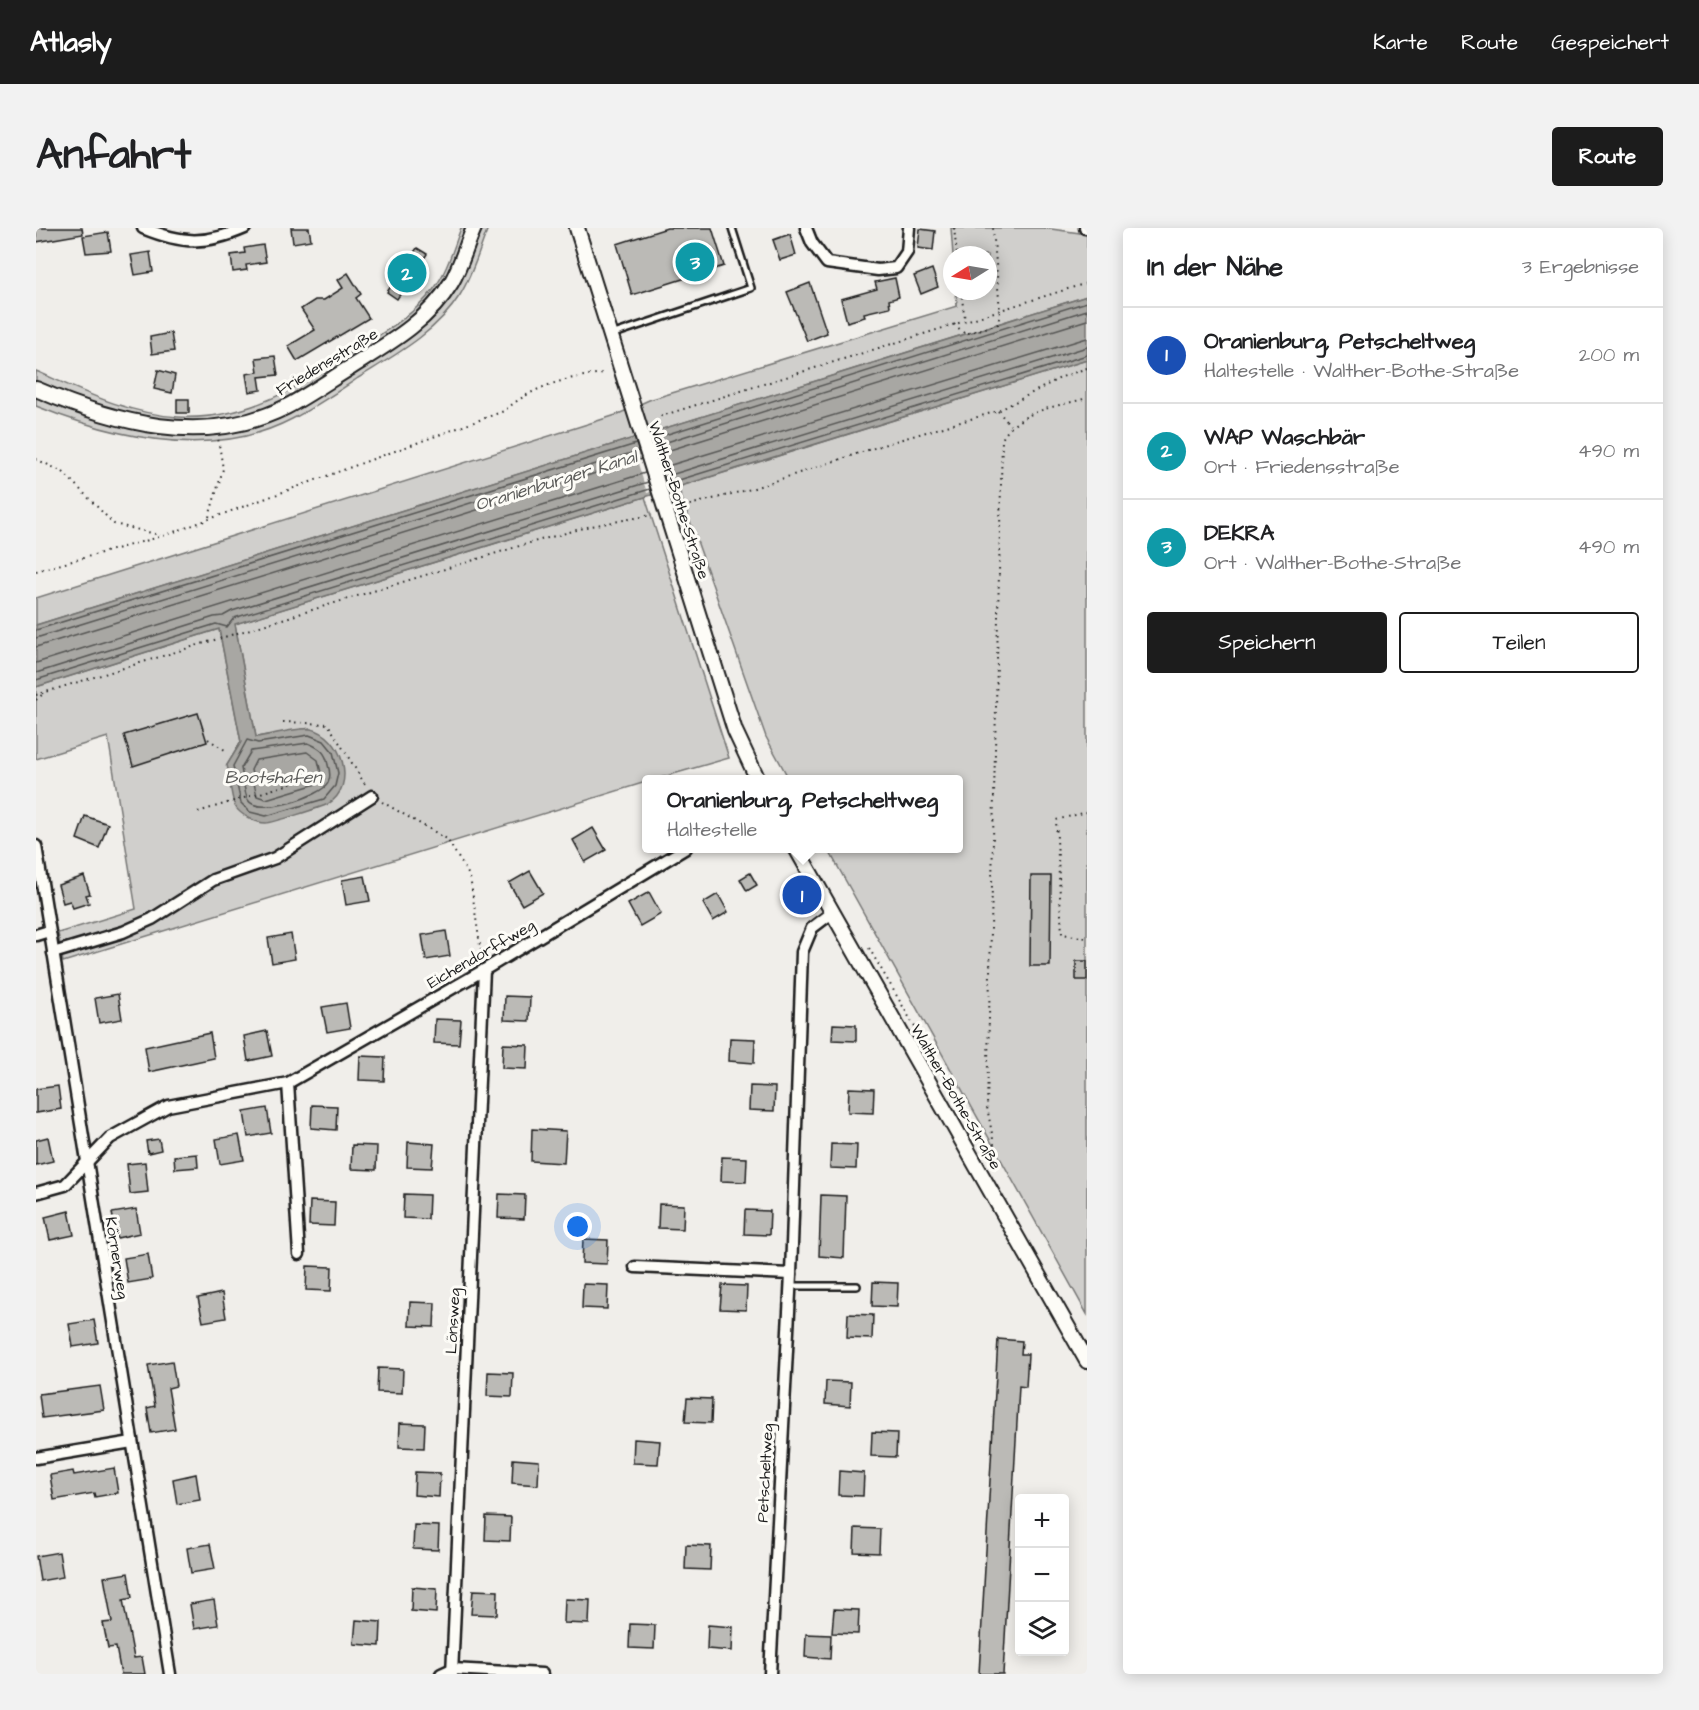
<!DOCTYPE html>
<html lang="de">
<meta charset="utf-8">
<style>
:root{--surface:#fff;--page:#f2f2f2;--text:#202124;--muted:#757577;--line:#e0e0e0;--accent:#1c1c1c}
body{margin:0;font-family:"Architects Daughter",sans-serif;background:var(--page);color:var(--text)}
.controls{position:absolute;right:18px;bottom:18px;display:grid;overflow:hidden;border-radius:6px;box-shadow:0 3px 15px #0003}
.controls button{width:54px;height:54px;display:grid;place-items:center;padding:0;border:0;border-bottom:2px solid var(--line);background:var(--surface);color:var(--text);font:30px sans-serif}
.compass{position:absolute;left:907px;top:18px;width:54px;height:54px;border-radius:50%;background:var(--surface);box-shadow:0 3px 15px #0003;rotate:259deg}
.you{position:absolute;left:542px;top:999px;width:21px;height:21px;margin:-15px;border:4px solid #fff;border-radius:50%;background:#1a73e8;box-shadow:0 0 0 9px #1a73e833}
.badge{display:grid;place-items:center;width:39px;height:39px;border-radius:50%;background:var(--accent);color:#fff;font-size:20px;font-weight:700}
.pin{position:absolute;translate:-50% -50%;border:3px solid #fff;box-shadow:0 2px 6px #0006}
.popup{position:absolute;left:606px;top:547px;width:321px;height:78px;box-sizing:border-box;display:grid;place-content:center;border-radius:6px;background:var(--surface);filter:drop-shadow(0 2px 4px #0005);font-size:20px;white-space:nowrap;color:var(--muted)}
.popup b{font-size:22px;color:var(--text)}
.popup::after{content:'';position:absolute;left:50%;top:100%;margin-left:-12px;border:12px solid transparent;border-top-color:var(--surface)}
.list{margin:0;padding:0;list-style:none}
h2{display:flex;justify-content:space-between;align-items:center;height:78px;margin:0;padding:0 24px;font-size:26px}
h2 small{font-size:20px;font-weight:400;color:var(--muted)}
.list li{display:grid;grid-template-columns:39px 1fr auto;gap:18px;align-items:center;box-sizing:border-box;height:96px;padding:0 24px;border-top:2px solid var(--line)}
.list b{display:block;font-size:22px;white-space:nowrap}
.list p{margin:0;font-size:20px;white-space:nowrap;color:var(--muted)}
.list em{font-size:20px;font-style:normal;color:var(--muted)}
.actions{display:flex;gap:12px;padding:18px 24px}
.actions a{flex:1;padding:14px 0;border:2px solid var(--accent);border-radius:6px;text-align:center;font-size:21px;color:var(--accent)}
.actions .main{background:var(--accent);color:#fff}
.icon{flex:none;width:33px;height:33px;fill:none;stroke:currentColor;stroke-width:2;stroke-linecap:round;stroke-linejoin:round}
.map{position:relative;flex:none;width:1051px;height:1446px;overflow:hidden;border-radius:6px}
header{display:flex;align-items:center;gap:36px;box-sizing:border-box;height:84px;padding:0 30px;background:var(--accent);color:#fff}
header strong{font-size:28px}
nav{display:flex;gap:33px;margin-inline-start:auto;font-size:21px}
.intro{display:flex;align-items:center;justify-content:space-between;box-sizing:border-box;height:144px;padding:0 36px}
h1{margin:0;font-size:42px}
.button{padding:15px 27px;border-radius:6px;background:var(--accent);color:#fff;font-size:21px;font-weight:700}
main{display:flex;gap:36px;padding:0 36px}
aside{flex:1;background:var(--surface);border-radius:6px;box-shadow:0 3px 15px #0003}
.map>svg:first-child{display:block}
</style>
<header>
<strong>Atlasly</strong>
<nav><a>Karte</a><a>Route</a><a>Gespeichert</a></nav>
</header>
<div class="intro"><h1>Anfahrt</h1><a class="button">Route</a></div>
<main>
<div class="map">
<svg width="1051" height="1446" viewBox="0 0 1051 1446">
<rect width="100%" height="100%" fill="#f0eeea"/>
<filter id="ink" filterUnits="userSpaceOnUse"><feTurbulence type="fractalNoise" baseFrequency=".0167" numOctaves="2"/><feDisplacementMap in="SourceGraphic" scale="12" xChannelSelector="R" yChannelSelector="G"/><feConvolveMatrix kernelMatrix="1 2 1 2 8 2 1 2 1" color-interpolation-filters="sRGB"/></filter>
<g filter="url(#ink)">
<g fill="#d0cfcc" stroke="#767674" stroke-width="1.5">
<path d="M425 0H452C443 23 437 46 424 67 400 105 359 127 322 150 301 164 279 179 256 191 176 233 79 210 0 178V143C46 163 92 186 142 189 210 193 264 158 318 123 346 105 376 89 397 62 411 44 417 21 425 0Z"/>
<polygon points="915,0 1008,0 1051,6 1051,68 0,397 0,370 580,187 613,172 921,78 920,63 952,63 952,27 917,27"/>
<polygon points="1051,132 1051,1086 792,621 922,620 922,552 753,551 730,509 642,259"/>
<polygon points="609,269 693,530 620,551 610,552 610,554 27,734 22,705 100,681 72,509 0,531 0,459 183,401 205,514 191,537 274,500 220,509 199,396"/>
</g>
<path fill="#a8a7a3" stroke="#706f6d" stroke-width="1.5" d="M1051 68V132L199 396 220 509C234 507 262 499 275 501 306 507 322 558 292 576 286 579 237 595 230 595 220 595 204 587 199 578 194 566 194 549 191 537L205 514 183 401 0 459V397Z"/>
<polygon fill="#f0eeea" points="623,222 634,258 611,265 600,229"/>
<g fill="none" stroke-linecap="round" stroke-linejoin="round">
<g stroke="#545452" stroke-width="1.5">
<polyline points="616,211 1051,74"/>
<polyline points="618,218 1051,82"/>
<polyline points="621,226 1051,92"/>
<polyline points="625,240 1051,110"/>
<polyline points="628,249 1051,119"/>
<polyline points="630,256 1051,127"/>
<polyline points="0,402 600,216"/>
<polyline points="0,410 602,223"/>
<polyline points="0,419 605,231"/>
<polyline points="0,435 609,245"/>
<polyline points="0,445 178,389 187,388 196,383 612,254"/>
<polyline points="0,452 180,396 191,399 198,390 614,261"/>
<polygon points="273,507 288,513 297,524 302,545 299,558 288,571 230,588 214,584 205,575 197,538 211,512 222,515"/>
<path d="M272 515C284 520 290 524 292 537 294 543 295 549 292 555 286 568 222 589 212 572 208 564 207 549 205 540L215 523Z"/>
<polygon points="271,524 282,532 285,545 280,556 230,571 221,568 215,542 220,532"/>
</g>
</g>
<g fill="#bbbab6" stroke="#1c1c1c" stroke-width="1.5">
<polygon points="0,0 46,0 47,6 0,14"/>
<polygon points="255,0 273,0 275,12 257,15"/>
<polygon points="631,0 676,0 688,38 596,67 581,16"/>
<polygon points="884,1 899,3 897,22 882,20"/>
<polygon points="72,4 75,23 50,25 47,8"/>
<polygon points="754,6 760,27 744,32 737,12"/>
<polygon points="227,17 230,34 210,37 211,42 197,44 195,27 209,25 208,20"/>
<polygon points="381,20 391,26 361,71 351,64"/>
<polygon points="114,24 117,44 99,47 95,27"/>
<polygon points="896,41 902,59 885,66 878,48"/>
<polygon points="312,45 325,66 320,70 333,90 261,133 252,118 279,102 265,81 279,72 288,72 307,60 302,52"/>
<polygon points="859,50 863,69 853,72 854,79 828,85 829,89 811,94 805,71 841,61 839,54"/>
<polygon points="774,55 791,105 771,113 751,64"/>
<polygon points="135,105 138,123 116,126 114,109"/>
<polygon points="239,128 242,147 223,149 225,162 213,164 210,146 222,144 220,130"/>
<polygon points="122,142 139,147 136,165 118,161"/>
<rect x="141" y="171" width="12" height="14"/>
<polygon points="162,485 171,514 97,538 88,507"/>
<polygon points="49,588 72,596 63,620 41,611"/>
<polygon points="557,600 570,622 549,634 537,612"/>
<polygon points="494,643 507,665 486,677 473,655"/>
<polygon points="714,645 721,657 711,663 704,651"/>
<polygon points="48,648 54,666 50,667 53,675 37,680 34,673 27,675 22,657"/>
<polygon points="329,648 334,673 310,677 306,652"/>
<polygon points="995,648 1015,648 1014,738 994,738"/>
<polygon points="613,664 625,686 604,698 592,676"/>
<polygon points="682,666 692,684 677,693 667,675"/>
<polygon points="410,703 414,728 390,732 386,707"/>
<polygon points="255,706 259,731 236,735 232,710"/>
<rect x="1040" y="733" width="11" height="19"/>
<polygon points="82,766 86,791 63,795 59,770"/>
<polygon points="469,768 494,769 493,793 468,792"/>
<polygon points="310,775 314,800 291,804 286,779"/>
<polygon points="399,791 425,792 423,816 398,815"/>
<polygon points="797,796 820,797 820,813 796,812"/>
<polygon points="231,803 236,828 212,833 208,808"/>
<polygon points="174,805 178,830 113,844 109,819"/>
<polygon points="694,810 719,811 718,835 693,833"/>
<polygon points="467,816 492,817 491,841 466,840"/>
<polygon points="324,828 349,829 348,853 323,852"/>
<polygon points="22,858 25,881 0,885 0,861"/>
<polygon points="714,858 739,859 738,883 713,882"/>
<polygon points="813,860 838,861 837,885 812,884"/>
<polygon points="276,877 301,878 300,902 275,900"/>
<polygon points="231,880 235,905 212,909 208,884"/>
<polygon points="496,901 530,903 528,935 495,933"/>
<polygon points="203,907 208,932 184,936 180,911"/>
<polygon points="12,909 17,933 0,937 0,912"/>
<polygon points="123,911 125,922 112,925 110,913"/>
<polygon points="372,914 398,916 396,940 371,939"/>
<polygon points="795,916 821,917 820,941 794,940"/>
<polygon points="316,917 341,918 340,942 315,941"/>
<polygon points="161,926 162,939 139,941 138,928"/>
<polygon points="686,929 711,930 710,954 685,953"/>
<polygon points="109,934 112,964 94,966 91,936"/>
<polygon points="368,966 393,967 392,991 367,990"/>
<polygon points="463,966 489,967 488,991 462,990"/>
<polygon points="785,967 810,968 808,1030 783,1028"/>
<polygon points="274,973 299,974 298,998 273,997"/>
<polygon points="623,976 648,977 647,1001 622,1000"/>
<polygon points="100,981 104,1005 81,1010 76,985"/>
<polygon points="709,982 734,983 733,1007 708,1006"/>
<polygon points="33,983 38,1007 14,1012 9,989"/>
<polygon points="547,1011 572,1012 571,1036 546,1035"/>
<polygon points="112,1026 116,1051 92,1055 88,1030"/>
<polygon points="271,1038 296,1039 295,1063 270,1062"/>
<polygon points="837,1054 862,1055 861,1079 836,1078"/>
<polygon points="547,1056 572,1057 571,1081 546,1080"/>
<polygon points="686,1057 711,1058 710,1082 684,1081"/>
<polygon points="186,1065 190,1090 167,1094 162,1070"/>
<polygon points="374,1074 399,1075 398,1099 373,1098"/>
<polygon points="812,1086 837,1087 836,1111 811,1110"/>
<polygon points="58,1092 62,1115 37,1119 33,1096"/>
<polygon points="962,1111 986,1113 985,1126 992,1126 990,1159 983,1158 967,1446 943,1446"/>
<polygon points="136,1133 140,1158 132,1160 139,1201 115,1205 111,1180 119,1178 112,1137"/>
<polygon points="342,1140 367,1141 366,1165 341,1164"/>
<polygon points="452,1144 477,1145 476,1169 451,1168"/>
<polygon points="790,1153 815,1154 814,1178 789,1176"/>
<polygon points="64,1158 68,1182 6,1190 3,1166"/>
<polygon points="651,1170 676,1171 675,1195 649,1194"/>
<polygon points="364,1195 389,1196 388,1220 363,1219"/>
<polygon points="836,1204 861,1205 860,1229 835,1228"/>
<polygon points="598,1211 624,1213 622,1236 597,1235"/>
<polygon points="477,1231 503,1233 502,1257 476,1255"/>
<polygon points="78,1240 82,1265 59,1269 58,1265 18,1272 14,1247 37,1243 38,1247"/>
<polygon points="803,1243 828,1245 827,1268 802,1267"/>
<polygon points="379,1244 404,1245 403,1269 378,1267"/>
<polygon points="160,1246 164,1272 141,1276 137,1251"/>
<polygon points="450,1288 475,1289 474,1313 449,1312"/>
<polygon points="378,1297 403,1298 402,1322 377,1321"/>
<polygon points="819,1300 844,1301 843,1325 818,1324"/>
<polygon points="174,1316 179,1341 155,1345 151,1320"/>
<polygon points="650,1317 675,1318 674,1342 649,1341"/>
<polygon points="23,1324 27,1349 4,1353 0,1328"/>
<polygon points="92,1345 96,1370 87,1372 98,1430 106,1429 109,1446 85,1446 80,1419 72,1420 67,1395 76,1394 68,1349"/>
<polygon points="376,1359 401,1361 400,1385 375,1383"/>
<polygon points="437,1362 462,1363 461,1387 435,1386"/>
<polygon points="529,1371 554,1372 553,1396 528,1395"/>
<polygon points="178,1372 182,1397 158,1401 154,1376"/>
<polygon points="798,1381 823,1382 822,1406 796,1405"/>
<polygon points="320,1392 345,1394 344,1418 318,1416"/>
<polygon points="594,1396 619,1397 618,1421 593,1420"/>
<polygon points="672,1397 697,1399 696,1423 671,1421"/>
<polygon points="770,1406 795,1407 794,1431 769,1429"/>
</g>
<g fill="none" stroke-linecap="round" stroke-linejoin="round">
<defs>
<g id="service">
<polyline points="575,107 715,60 696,0"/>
<polyline points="754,1058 821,1058"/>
</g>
<g id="minor">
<path d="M107 0C146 16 170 17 209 0"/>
<polyline points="770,0 776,15 791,35 842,42 860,40 871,24 873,0"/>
<polyline points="1049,0 1051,0"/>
<polyline points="0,618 134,1446"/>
<polyline points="0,707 13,703"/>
<polyline points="17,725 87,704 116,691 177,652 239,630 336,568"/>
<polyline points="252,855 263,1026"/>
<polyline points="0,965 29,957 74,910 132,878 252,855 448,742 650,620"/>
<polyline points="599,1039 755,1046"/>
<polyline points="0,1230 96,1214"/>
<polyline points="405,1446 416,1441 506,1446"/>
<polyline points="416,1446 448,742"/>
<polyline points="734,1446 755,1046 766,724 776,700 797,684"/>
</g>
<g id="tertiary">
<polyline points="541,0 699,503 722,552"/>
<path d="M0 161C79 195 168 220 250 179 271 168 291 154 312 141 350 117 391 95 415 55 425 38 430 18 438 0"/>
<polyline points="760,620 1051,1133"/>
</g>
</defs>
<use href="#service" stroke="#1c1c1c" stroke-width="10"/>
<use href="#minor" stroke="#1c1c1c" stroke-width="15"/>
<use href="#tertiary" stroke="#1c1c1c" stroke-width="18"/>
<g stroke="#1c1c1c" stroke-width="2" stroke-dasharray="1.5 4.5" stroke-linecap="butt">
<polyline points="918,0 921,27"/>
<polyline points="925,63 929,93"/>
<polyline points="918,96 929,106 962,96 964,83 957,0"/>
<polyline points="962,183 974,197"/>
<polyline points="616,197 625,188 1051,55"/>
<polyline points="0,231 27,244 78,296 124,307"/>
<polyline points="642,280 715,261 856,214 962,183 1026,149 1051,140"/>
<polyline points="173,289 187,241 182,210"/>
<path d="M0 343 127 308 468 183C497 158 529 150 567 145"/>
<polyline points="0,467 490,316 555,298 616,287"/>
<polyline points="0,472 7,466"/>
<polyline points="247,494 292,496 330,558"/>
<polyline points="172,511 189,522"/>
<polyline points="346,574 411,611 434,649 446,731"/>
<polyline points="162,584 277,549"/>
<polyline points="1051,584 1020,592 1026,706 1051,710"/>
<polyline points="833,720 887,813"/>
<path d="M955 938 961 932 951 879 966 211C983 182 1020 179 1051 170"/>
</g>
<use href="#service" stroke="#fdfcf7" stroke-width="5"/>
<use href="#minor" stroke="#fdfcf7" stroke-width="10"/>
<use href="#tertiary" stroke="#fdfcf7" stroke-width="14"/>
</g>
</g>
<g text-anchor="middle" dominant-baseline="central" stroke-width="6" stroke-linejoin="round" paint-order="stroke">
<g font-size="16" fill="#1c1c1c" stroke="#fdfcf7">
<text transform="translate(291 134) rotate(-31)">Friedensstraße</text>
<text transform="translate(643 272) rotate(72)">Walther-Bothe-Straße</text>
<text transform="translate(445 726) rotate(-30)">Eichendorffweg</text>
<text transform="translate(920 869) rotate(60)">Walther-Bothe-Straße</text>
<text transform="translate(81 1030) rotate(81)">Körnerweg</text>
<text transform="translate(417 1093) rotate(-87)">Lönsweg</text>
<text transform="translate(729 1245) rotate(-87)">Petscheltweg</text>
</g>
<g font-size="18" font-style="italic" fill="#5b5b59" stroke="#fdfcf7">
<text transform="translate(520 253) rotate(-17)">Oranienburger Kanal</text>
<text x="237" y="549">Bootshafen</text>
</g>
</g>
</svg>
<div class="controls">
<button>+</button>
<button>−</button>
<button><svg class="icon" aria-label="layers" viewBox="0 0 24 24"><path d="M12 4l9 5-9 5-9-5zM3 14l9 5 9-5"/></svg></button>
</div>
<svg class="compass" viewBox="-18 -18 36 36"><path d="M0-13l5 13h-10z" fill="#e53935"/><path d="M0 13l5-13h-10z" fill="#757577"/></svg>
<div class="you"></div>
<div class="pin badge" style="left:766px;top:667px;background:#1a4fb4">1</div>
<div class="popup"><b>Oranienburg, Petscheltweg</b>Haltestelle</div>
<div class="pin badge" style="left:371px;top:45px;background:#0f9aa8">2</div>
<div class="pin badge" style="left:659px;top:34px;background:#0f9aa8">3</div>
</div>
<aside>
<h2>In der Nähe<small>3 Ergebnisse</small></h2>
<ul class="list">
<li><span class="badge" style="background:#1a4fb4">1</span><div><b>Oranienburg, Petscheltweg</b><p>Haltestelle · Walther-Bothe-Straße</p></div><em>200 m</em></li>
<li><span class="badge" style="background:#0f9aa8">2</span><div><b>WAP Waschbär</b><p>Ort · Friedensstraße</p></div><em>490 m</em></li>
<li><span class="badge" style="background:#0f9aa8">3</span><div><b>DEKRA</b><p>Ort · Walther-Bothe-Straße</p></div><em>490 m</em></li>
</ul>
<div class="actions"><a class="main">Speichern</a><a>Teilen</a></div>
</aside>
</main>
